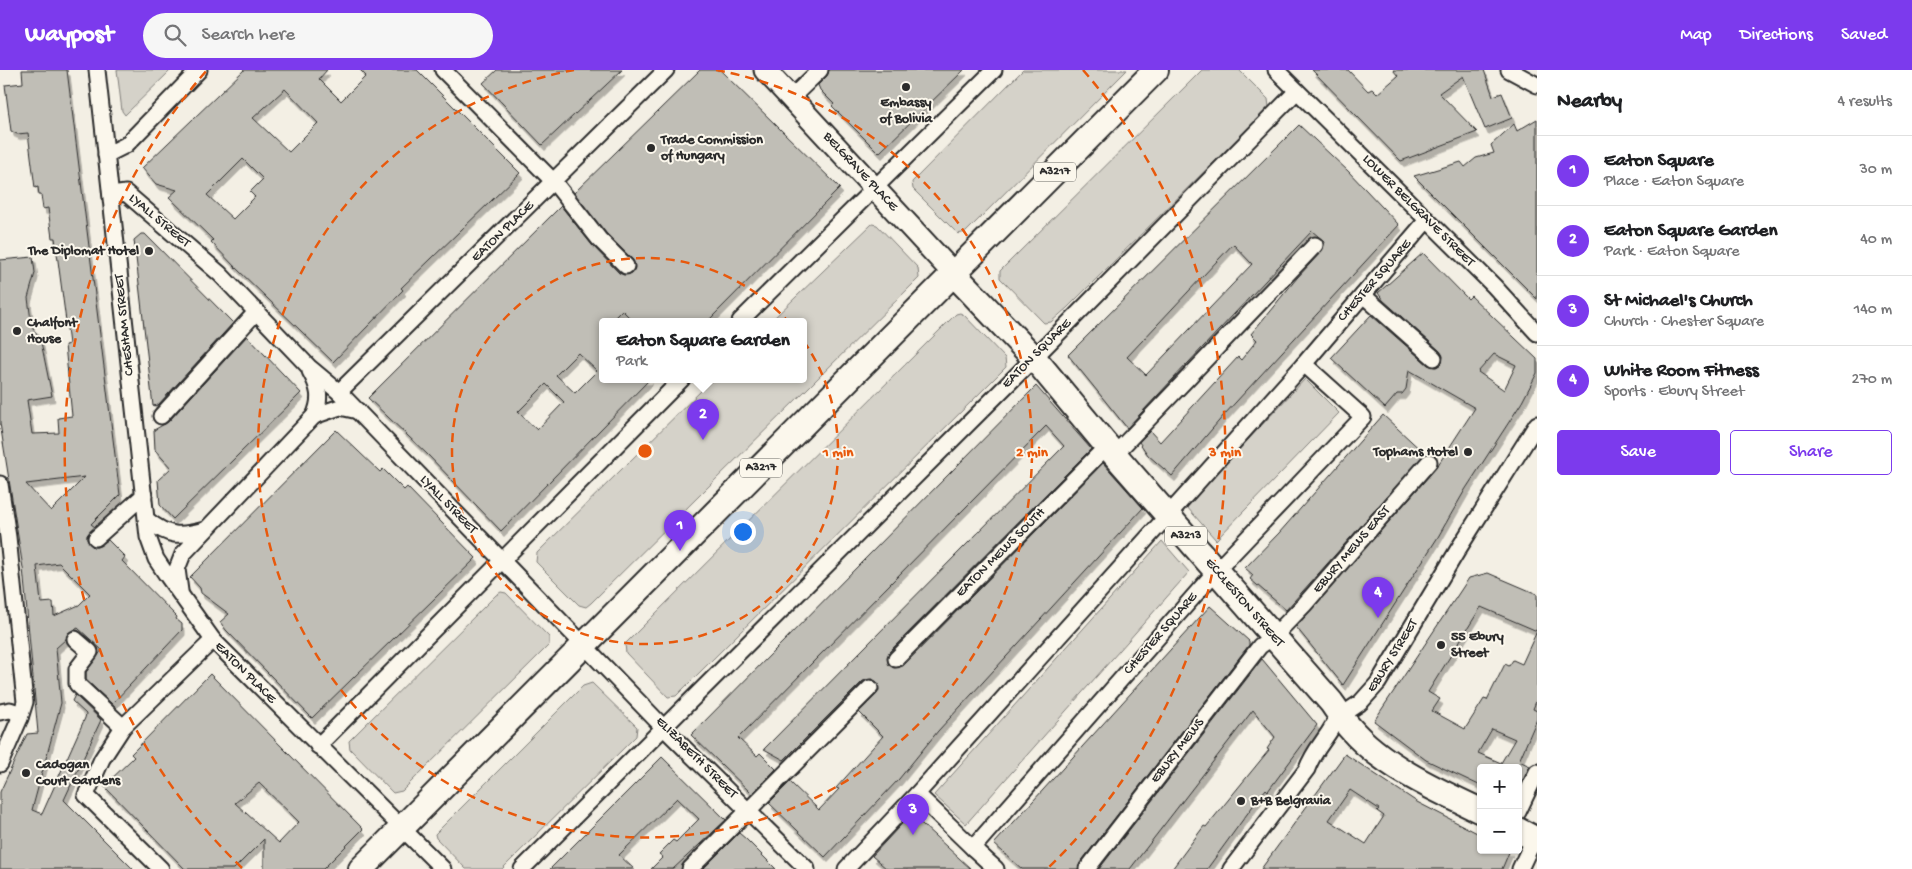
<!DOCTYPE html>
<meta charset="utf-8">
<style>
:root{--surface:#fff;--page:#f6f6f6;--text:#202124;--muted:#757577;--line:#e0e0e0;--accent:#7c3aed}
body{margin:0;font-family:"Gochi Hand",sans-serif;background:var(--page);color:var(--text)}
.controls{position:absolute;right:15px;bottom:15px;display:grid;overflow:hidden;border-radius:5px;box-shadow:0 1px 4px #0004}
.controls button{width:45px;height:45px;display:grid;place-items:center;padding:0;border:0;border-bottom:1px solid var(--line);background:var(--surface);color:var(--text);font:25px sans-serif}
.you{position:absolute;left:742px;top:461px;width:18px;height:18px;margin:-12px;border:4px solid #fff;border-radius:50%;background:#1a73e8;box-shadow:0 0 0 8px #1a73e833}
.badge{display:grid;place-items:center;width:32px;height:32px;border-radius:50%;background:var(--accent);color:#fff;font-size:16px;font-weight:700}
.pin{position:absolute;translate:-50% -41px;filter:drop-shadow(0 1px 2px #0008)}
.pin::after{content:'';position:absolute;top:26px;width:18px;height:15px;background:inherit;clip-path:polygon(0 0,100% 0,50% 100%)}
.popup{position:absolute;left:599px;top:248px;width:208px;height:65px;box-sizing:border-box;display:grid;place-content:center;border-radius:5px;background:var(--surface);filter:drop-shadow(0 1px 4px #0005);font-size:16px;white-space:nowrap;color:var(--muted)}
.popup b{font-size:19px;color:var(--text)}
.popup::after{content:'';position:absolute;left:50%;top:100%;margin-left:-10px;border:10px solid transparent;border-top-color:var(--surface)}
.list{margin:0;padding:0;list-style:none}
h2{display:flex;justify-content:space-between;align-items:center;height:65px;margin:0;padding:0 20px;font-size:21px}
h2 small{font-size:16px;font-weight:400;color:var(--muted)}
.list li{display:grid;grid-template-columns:32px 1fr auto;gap:15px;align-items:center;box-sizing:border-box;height:70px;padding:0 20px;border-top:1px solid var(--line)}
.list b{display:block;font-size:19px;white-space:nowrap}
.list p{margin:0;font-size:16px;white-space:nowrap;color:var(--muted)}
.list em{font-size:16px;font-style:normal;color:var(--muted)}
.actions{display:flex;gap:10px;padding:15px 20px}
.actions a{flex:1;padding:11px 0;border:1px solid var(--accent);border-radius:5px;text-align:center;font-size:18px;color:var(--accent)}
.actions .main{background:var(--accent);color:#fff}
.icon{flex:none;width:28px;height:28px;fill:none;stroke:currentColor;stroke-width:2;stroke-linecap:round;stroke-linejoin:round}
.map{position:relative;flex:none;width:1537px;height:799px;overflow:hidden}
header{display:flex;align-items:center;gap:30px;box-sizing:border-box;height:70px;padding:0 25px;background:var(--accent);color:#fff}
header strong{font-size:24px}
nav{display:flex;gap:28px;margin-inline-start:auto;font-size:18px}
.search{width:350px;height:45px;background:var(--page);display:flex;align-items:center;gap:12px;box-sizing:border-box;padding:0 18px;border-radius:28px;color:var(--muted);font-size:19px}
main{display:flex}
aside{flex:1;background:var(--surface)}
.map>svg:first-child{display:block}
</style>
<header>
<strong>Waypost</strong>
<div class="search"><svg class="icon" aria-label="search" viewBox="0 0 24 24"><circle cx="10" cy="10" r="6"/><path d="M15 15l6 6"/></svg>Search here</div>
<nav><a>Map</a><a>Directions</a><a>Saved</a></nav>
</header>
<main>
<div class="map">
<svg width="1537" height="799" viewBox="0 0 1537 799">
<defs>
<filter id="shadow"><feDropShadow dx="3" dy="5.5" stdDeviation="0" flood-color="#0004"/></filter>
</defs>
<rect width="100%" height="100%" fill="#f3efe4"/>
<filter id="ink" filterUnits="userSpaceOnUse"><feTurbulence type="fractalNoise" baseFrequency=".02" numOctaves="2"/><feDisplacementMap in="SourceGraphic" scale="10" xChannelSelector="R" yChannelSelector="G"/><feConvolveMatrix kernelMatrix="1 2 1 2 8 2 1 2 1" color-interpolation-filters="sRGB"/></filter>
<g filter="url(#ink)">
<g fill="#d5d2c9" stroke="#807e7a">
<polygon points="117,0 171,0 125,45 122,41"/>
<polygon points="1023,0 1127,0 966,162 958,164 913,119 912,112"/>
<polygon points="1202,0 1239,0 1268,29 1269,37 1067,238 1051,252 1044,253 1000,208 1000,201"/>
<polygon points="872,154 877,155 918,198 919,208 591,533 586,537 579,535 536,492 537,483 713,309 803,309 803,251 771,251"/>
<polygon points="960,243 964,245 1005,288 1006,297 676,626 668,627 626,583 625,574 956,244"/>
<polygon points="1305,309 1339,343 1216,470 1186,436"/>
<polygon points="1162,471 1189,502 966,754 934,725"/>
<polygon points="501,522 506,523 549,567 549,575 402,721 393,723 350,679 349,671 496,525"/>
<polygon points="592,613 637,657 636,666 502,799 466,799 436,768 435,764 583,616"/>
</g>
<g fill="#c0beb6" stroke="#2b2b2b" fill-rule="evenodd" filter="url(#shadow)">
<path d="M22 0H67L120 425 91 454 95 457 87 465V470L93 477H97L108 470 125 487 122 491 177 547 176 549 182 554V560L112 634 86 610V602L102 580 78 558 68 563 66 569 56 578 61 633 32 740 42 744 85 648 86 644 72 631 75 625 101 650 64 730 133 799H0V722L27 664 38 663 23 498 0 353V190L33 187 35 203 28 228 32 258 40 267 52 326 27 330 32 364 59 363 58 348 72 346 65 275 69 274 55 168H52L48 138 43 139 41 125H39L38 117 35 118 28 63 17 64 11 61 5 15 23 13ZM85 407 51 441 26 414ZM59 493 90 524 79 535 54 546 53 532 41 533 37 496Z"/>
<path d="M244 0H327L319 9 341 31 366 6 360 0H417L520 103 401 218 403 220 333 292 236 198 211 172 213 170 169 127 177 120 156 114 142 98ZM285 19 318 53 289 82 253 48ZM243 89 263 109 250 122 255 127 233 149 207 125Z"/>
<polygon points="497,0 622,0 542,75 483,13"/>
<path d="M700 0H720L840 118 708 251H633L622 240 611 251H603V309H650L501 461 428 385 368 328 561 136 592 175 619 203 624 205 632 203 635 198 633 190 606 163 574 123ZM578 283 597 301 575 323 556 305ZM546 314 564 332 537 360 518 342Z"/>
<polygon points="829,0 964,0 879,83 832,36 834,34 820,20 818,15 827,6"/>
<polygon points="1312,0 1348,0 1368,21 1372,19 1377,24 1398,6 1393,0 1484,0 1493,26 1502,23 1512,48 1485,59 1463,6 1439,23 1477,62 1401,91"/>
<polygon points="1537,49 1537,229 1414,106 1461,92 1465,97 1476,88 1494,83 1491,75 1514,54 1517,61"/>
<path d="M1299 55 1348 101 1399 155 1224 345 1172 406 1148 385 1139 372 1150 361 1160 372 1238 287 1241 290 1257 270 1251 264 1297 208 1322 181 1325 172 1312 161 1127 358 1068 285ZM1233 174 1252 194 1146 305 1127 287Z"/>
<polygon points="141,164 145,164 233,253 158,335 153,336 134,170"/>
<path d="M1423 183 1468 229 1471 226 1537 289V303L1522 332 1465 420 1438 467 1343 615 1296 557 1436 398 1475 338 1409 300 1406 319 1402 324H1397L1385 338 1331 288 1371 245 1428 295 1436 297 1441 294 1443 286 1440 281 1383 230 1378 223ZM1494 284 1516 295 1504 320 1478 302Z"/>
<polygon points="247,266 301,323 173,449 160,435 158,410 171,398 155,380 154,360 168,352"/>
<polygon points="1036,316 1091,379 889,582 887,587 889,595 894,598 903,596 1103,393 1143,438 938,661 899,709 825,787 769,733 790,712 819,740 839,719 836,718 883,666 859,642 877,624 879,620 877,612 872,609 863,611 784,690 764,679 1064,376 1046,356 738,668 757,686 760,683 776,699 752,724 691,665"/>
<polygon points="1383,345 1425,384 1286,540 1250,509 1253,505 1245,498 1279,463"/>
<polygon points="336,360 380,402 383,399 404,420 407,417 476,488 312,648 226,560 220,552 229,544 201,523 200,518 190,507"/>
<path d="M1488 503 1537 524V629L1533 639 1537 641V649L1519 691 1530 696 1518 720V693L1516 698H1481V716L1426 690 1374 651 1469 508ZM1481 537 1537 561 1522 594 1513 590 1509 596 1505 594 1487 630 1484 629 1465 659 1432 641 1440 629 1428 622ZM1492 659 1515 669 1501 693 1478 683Z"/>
<polygon points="1210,536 1249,571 1249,575 1080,793 1078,799 1022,799 994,774"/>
<polygon points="1262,589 1317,655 1268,721 1266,719 1258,729 1207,799 1172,799 1204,756 1206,757 1269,680 1267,679 1275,667 1253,640 1130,799 1099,799"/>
<path d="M210 604 363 759 323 799H264V769L234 799H185L104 716 134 687 131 684ZM259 713 299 752 279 773 235 733Z"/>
<path d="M1345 684 1417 732 1481 765V780H1510L1502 799H1261ZM1350 720 1379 739 1377 741 1384 746 1366 774 1329 750Z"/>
<polygon points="662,687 726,750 673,799 651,799 663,787 659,784 673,770 676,772 699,749 677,728 619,785 634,799 550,799"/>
<polygon points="911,744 971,799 887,799 872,786"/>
<polygon points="739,763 746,769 776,799 703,799"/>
</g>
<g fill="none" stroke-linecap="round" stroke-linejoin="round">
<defs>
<g id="street">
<polyline points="97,0 148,467 156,489 166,504 213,570 443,799"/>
<polyline points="443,0 554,112 599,169 626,196"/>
<polyline points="1276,0 1494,216 1537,263"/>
<polyline points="1509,0 1537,15"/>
<polyline points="791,28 820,0"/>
<polyline points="106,85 126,75 199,0"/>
<polyline points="111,125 126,123 220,204 309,297 339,322 664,658 807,799"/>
<polyline points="1363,225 1434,288"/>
<polyline points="740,251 994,0"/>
<polygon points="1304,294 1363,347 1216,501 973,778 917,724"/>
<polyline points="1304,294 1427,150"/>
<polyline points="339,322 666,0"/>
<polyline points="161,346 257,241"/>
<polyline points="314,346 340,337 358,341"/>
<polyline points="1114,385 1315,175"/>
<polyline points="0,414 8,467 25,632 20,648 0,694"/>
<path d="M147 450C169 467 179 467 205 460"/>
<polyline points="96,468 144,425"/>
<path d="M180 521 177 499 183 484 314 346C322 329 319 317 310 301"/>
<polyline points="75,569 90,582 77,599 77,614 123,657"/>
<polyline points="896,589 1107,376"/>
<polyline points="0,642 10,640 16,642 20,648"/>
<polyline points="318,676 682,309"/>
<polyline points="1518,742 1537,702"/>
<polyline points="973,778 996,799"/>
<polyline points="161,799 86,725 102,689 123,657 213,570"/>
<polyline points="522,799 1034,288 1297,21"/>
<polyline points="690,799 870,618"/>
<polyline points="846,799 917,724"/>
<polyline points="1087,799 1260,576 1273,567 1304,535 1429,392"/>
<path d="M1231 799 1307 699C1314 678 1332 664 1339 643L1348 641 1360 633 1378 613 1459 478 1537 354"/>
<polyline points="1520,799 1534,769"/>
</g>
<polyline id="secondary" points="765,0 954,204"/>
<g id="primary">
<path d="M954 204 1034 288 1107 376 1331 632C1337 640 1342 649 1349 657 1381 695 1436 720 1481 741"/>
<polyline points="1518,760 1537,770"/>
<polyline points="361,799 1156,0"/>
</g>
</defs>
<use href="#street" stroke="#2b2b2b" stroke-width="19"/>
<use href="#secondary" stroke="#2b2b2b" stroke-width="25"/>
<use href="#primary" stroke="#2b2b2b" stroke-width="28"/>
<use href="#street" stroke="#fbf7ec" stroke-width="15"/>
<use href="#secondary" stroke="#fbf7ec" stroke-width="21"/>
<use href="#primary" stroke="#fbf7ec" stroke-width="24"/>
</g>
</g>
<g fill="none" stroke="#e8590c" stroke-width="2.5" stroke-dasharray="9 6">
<circle cx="645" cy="381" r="193"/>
<path d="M716 0A387 387 0 1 1 574 0"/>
<path d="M242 798A580 580 0 0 1 207 0M1083 0A580 580 0 0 1 1048 798"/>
</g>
<g fill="#2b2b2b" stroke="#fbf7ec" stroke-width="2">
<circle cx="906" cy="17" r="5"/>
<circle cx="651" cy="78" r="5"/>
<circle cx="149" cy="181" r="5"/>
<circle cx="17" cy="261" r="5"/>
<circle cx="1468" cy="382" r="5"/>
<circle cx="1441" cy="575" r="5"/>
<circle cx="26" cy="703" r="5"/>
<circle cx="1241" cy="731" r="5"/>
</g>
<g text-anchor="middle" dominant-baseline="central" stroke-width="4" stroke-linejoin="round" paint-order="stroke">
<g fill="#fbf7ec" stroke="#696865" stroke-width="1">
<rect x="1034" y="92.5" width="42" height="19" rx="4"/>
<rect x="740" y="388.5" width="42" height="19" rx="4"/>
<rect x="1165" y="456.5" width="42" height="19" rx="4"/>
</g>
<g font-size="12" font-weight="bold" fill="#2b2b2b">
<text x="1055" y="102">A3217</text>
<text x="761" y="398">A3217</text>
<text x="1186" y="466">A3213</text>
</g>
<g font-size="14" font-weight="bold" fill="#2b2b2b" stroke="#fbf7ec" text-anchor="start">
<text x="906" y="33" text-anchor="middle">Embassy<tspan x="906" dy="16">of Bolivia</tspan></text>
<text x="661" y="70">Trade Commission<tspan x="661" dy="16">of Hungary</tspan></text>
<text x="139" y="181" text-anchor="end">The Diplomat Hotel</text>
<text x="27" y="253">Chalfont<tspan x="27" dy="16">House</tspan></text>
<text x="1458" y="382" text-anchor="end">Tophams Hotel</text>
<text x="1451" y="567">55 Ebury<tspan x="1451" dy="16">Street</tspan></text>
<text x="36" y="695">Cadogan<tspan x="36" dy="16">Court Gardens</tspan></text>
<text x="1251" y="731">B+B Belgravia</text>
</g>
<g font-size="14" fill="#2b2b2b" stroke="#fbf7ec">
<text transform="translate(860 102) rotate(47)">BELGRAVE PLACE</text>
<text transform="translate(1418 141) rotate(45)">LOWER BELGRAVE STREET</text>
<text transform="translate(159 151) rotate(40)">LYALL STREET</text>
<text transform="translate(503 162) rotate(-44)">EATON PLACE</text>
<text transform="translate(1375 211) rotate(-49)">CHESTER SQUARE</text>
<text transform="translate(125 255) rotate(-96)">CHESHAM STREET</text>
<text transform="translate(1037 284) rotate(-45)">EATON SQUARE</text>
<text transform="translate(448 435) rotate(46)">LYALL STREET</text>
<text transform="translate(1352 480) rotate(-49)">EBURY MEWS EAST</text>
<text transform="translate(1001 483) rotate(-45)">EATON MEWS SOUTH</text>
<text transform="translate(1244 533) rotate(49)">ECCLESTON STREET</text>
<text transform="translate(1161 564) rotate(-49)">CHESTER SQUARE</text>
<text transform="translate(1393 586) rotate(-58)">EBURY STREET</text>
<text transform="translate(245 603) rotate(45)">EATON PLACE</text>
<text transform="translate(1178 681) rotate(-52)">EBURY MEWS</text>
<text transform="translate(696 688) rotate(45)">ELIZABETH STREET</text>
</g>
</g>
<circle cx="645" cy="381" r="8" fill="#e8590c" stroke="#fbf7ec" stroke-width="2.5"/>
<g font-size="15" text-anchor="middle" font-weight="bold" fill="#e8590c" stroke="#fbf7ec" stroke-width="4" stroke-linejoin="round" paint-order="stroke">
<text x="838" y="386">1 min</text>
<text x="1032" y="386">2 min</text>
<text x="1225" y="386">3 min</text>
</g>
</svg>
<div class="controls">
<button>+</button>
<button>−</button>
</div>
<div class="you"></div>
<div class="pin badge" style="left:680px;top:481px">1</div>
<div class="pin badge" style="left:703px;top:370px">2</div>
<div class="popup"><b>Eaton Square Garden</b>Park</div>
<div class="pin badge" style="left:913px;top:765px">3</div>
<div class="pin badge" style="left:1378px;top:548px">4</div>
</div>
<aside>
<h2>Nearby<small>4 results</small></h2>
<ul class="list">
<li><span class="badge">1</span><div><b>Eaton Square</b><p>Place · Eaton Square</p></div><em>30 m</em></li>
<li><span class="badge">2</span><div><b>Eaton Square Garden</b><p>Park · Eaton Square</p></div><em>40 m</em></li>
<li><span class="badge">3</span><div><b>St Michael's Church</b><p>Church · Chester Square</p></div><em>140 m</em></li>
<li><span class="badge">4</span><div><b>White Room Fitness</b><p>Sports · Ebury Street</p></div><em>270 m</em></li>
</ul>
<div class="actions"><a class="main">Save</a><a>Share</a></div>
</aside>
</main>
